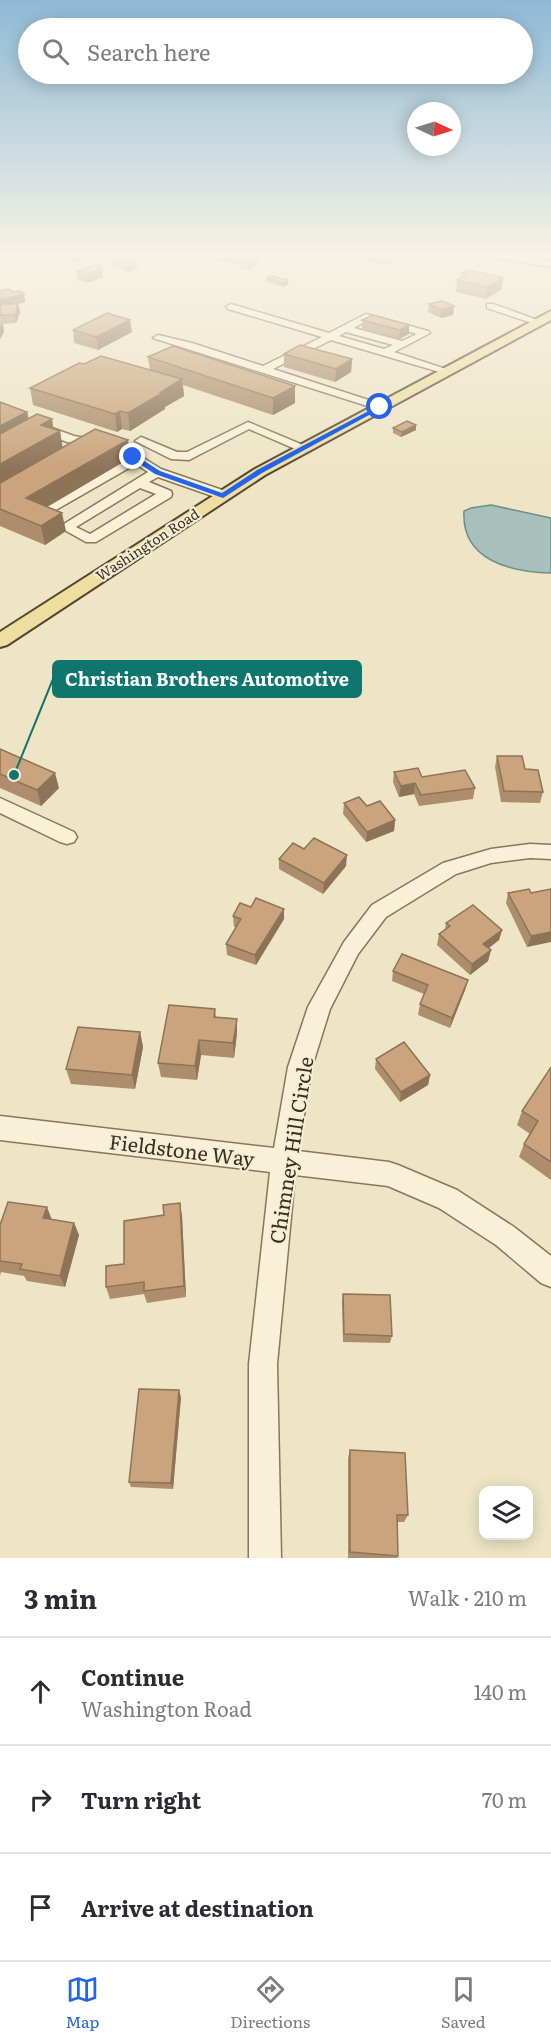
<!DOCTYPE html>
<meta charset="utf-8">
<style>
:root{--surface:#fff;--page:#f2f2f3;--text:#2b2b33;--muted:#7c7c81;--line:#e1e1e2;--accent:#2563eb}
body{margin:0;font-family:Literata,serif;background:var(--page);color:var(--text)}
.controls{position:absolute;right:18px;bottom:18px;display:grid;overflow:hidden;border-radius:12px;box-shadow:0 3px 15px #0003}
.controls button{width:54px;height:54px;display:grid;place-items:center;padding:0;border:0;border-bottom:2px solid var(--line);background:var(--surface);color:var(--text);font:30px sans-serif}
.compass{position:absolute;left:407px;top:102px;width:54px;height:54px;border-radius:50%;background:var(--surface);box-shadow:0 3px 15px #0003;rotate:94deg}
.stop{position:absolute;width:18px;height:18px;margin:-14px;border:4px solid #2563eb;border-radius:50%;background:#fff}
.stop.end{background:#2563eb;border-color:#fff;box-shadow:0 2px 6px #0008}
.list{margin:0;padding:0;list-style:none}
h2{display:flex;justify-content:space-between;align-items:center;height:78px;margin:0;padding:0 24px;font-size:26px}
h2 small{font-size:20px;font-weight:400;color:var(--muted)}
.list li{display:grid;grid-template-columns:39px 1fr auto;gap:18px;align-items:center;box-sizing:border-box;height:108px;padding:0 24px;border-top:2px solid var(--line)}
.list b{display:block;font-size:22px;white-space:nowrap}
.list p{margin:0;font-size:20px;white-space:nowrap;color:var(--muted)}
.list em{font-size:20px;font-style:normal;color:var(--muted)}
.icon{flex:none;width:33px;height:33px;fill:none;stroke:currentColor;stroke-width:2;stroke-linecap:round;stroke-linejoin:round}
.map{position:relative;flex:none;width:551px;height:1558px;overflow:hidden}
.search{position:absolute;background:var(--surface);box-shadow:0 3px 15px #0003;left:18px;right:18px;top:18px;height:66px;display:flex;align-items:center;gap:15px;box-sizing:border-box;padding:0 21px;border-radius:33px;color:var(--muted);font-size:22px}
.sheet{height:402px;background:var(--surface)}
nav{display:flex;justify-content:space-around;align-items:center;box-sizing:border-box;height:84px;border-top:2px solid var(--line);background:var(--surface);font-size:16px;color:var(--muted)}
nav a{display:grid;justify-items:center;gap:3px}
nav .on{color:var(--accent)}
.map>svg:first-child{display:block}
</style>
<div class="map">
<svg width="551" height="1558" viewBox="0 0 551 1558">
<rect width="100%" height="100%" fill="#ede5c5"/>
<path fill="#a7c0bb" stroke="#6e8e8a" stroke-width="1.5" d="M491 505 551 518V573C510 572 461 560 464 511L471 508Z"/>
<g fill="none" stroke-linecap="round" stroke-linejoin="round">
<defs>
<g id="minor">
<polygon points="459,252 484,252 551,261 551,267"/>
<path d="M231 304 329 333 366 314 428 331 430 333 394 352 452 371 447 374 443 373 331 340 273 369 384 405 386 407 380 410 153 338 158 335 192 343 263 366 322 337 228 309 226 307ZM367 320 417 334 402 341 354 328ZM346 332 393 345 384 349 339 336Z"/>
<polygon points="487,304 493,304 543,322 535,324 487,308"/>
<path d="M0 409 74 436 98 440 137 454 161 469 228 492 229 495 223 499 218 498 158 477 149 482 171 491 172 494 171 497 96 542H86L59 527 148 472 136 464 47 515 52 519 50 522C43 524 35 521 30 515L32 512 127 459 91 446 67 442 0 416ZM140 488 156 494 90 534 76 527Z"/>
<polygon points="248,422 310,448 308,451 300,451 249,429 189,460 171,459 135,441 141,437 177,452 187,452"/>
<polygon points="0,798 74,832 77,837 74,842 67,844 60,842 0,813"/>
<polygon points="530,844 551,845 551,859 530,858 491,863 456,874 386,917 358,954 330,1009 312,1067 298,1151 389,1162 398,1165 457,1190 514,1227 551,1256 551,1287 541,1283 496,1245 439,1208 388,1186 295,1175 277,1364 281,1558 249,1558 249,1364 270,1172 0,1140 0,1116 274,1148 288,1067 308,1007 344,942 372,905 443,863 491,849"/>
</g>
<polygon id="major" points="551,311 551,320 265,475 7,645 0,647 0,632 255,469"/>
</defs>
<use href="#minor" stroke="#87775c" stroke-width="3"/>
<use href="#major" stroke="#554530" stroke-width="4"/>
<use href="#minor" fill="#f8f1d8" fill-rule="evenodd"/>
<use href="#major" fill="#eede9f" fill-rule="evenodd"/>
</g>
<g fill="#ad8d6c">
<polygon points="57,252 85,252 85,259 74,263 58,258"/>
<polygon points="385,252 393,261 389,265 367,262 368,254"/>
<polygon points="215,253 257,255 258,263 249,270 238,268 238,264 215,261"/>
<polygon points="112,258 137,261 137,269 128,272 113,266"/>
<polygon points="101,269 103,277 88,283 78,280 77,272"/>
<polygon points="462,273 503,278 501,290 485,299 456,292 457,280 461,278"/>
<polygon points="272,276 288,285 283,287 267,282 267,278"/>
<polygon points="0,291 24,294 25,302 18,304 20,312 16,323 3,324 4,332 0,339"/>
<polygon points="429,304 454,306 453,315 441,318 428,312"/>
<polygon points="373,315 409,334 399,339 362,329 362,320"/>
<polygon points="73,330 132,332 98,350 74,343"/>
<polygon points="284,354 352,359 351,372 335,382 284,367"/>
<polygon points="148,357 295,403 273,415 183,385 184,396 165,407 165,409 130,431 122,429 117,432 33,405 30,388 84,364 150,370"/>
<polygon points="0,402 27,412 29,419 52,419 53,429 60,431 62,448 128,440 130,458 47,507 66,531 45,545 0,526"/>
<polygon points="416,425 416,430 401,437 393,433 393,428"/>
<polygon points="0,749 59,788 41,806 0,788"/>
<polygon points="497,756 525,769 543,792 540,803 501,802 495,767"/>
<polygon points="394,772 475,788 473,799 419,806 414,794 399,797 393,782"/>
<polygon points="344,803 367,806 395,820 394,831 366,842 343,814"/>
<polygon points="304,849 346,866 323,894 279,869 279,859"/>
<polygon points="551,889 527,947 506,903 508,893 531,893"/>
<polygon points="284,909 284,919 256,965 227,955 226,944 236,927 234,927 233,916"/>
<polygon points="446,923 502,930 499,940 489,948 491,950 488,961 470,975 437,945 439,934 445,930"/>
<polygon points="393,971 468,980 465,990 450,1028 418,1015 420,1004 424,994 392,981"/>
<polygon points="215,1009 216,1017 237,1033 234,1058 201,1055 197,1080 161,1077 158,1063"/>
<polygon points="140,1032 143,1047 135,1089 71,1084 66,1069"/>
<polygon points="376,1059 430,1075 428,1085 400,1102 375,1069"/>
<polygon points="551,1067 551,1180 519,1157 524,1144 530,1134 517,1125 522,1111"/>
<polygon points="182,1216 186,1297 147,1303 144,1294 110,1299 106,1287 124,1264"/>
<polygon points="52,1219 74,1223 79,1235 65,1287 27,1281 24,1276 1,1272 0,1276 0,1225"/>
<polygon points="343,1294 392,1336 390,1343 343,1342 342,1301"/>
<polygon points="181,1397 173,1489 131,1487 129,1482"/>
<polygon points="350,1450 408,1515 404,1522 397,1522 398,1556 397,1558 348,1558 348,1458"/>
</g>
<g fill="#8d7358">
<polygon points="80,252 85,252 85,259 74,263 73,255"/>
<polygon points="393,254 393,261 389,265 389,257"/>
<polygon points="257,255 258,263 249,270 249,262"/>
<polygon points="137,261 137,269 128,272 128,264"/>
<polygon points="101,266 103,277 88,283 87,275 97,267"/>
<polygon points="503,278 501,290 485,299 487,287"/>
<polygon points="288,280 288,285 283,287 283,283"/>
<polygon points="24,294 25,302 18,304 20,312 16,323 15,315 0,308 0,300"/>
<polygon points="454,306 453,315 441,318 442,310"/>
<polygon points="130,320 132,332 98,350 96,337"/>
<polygon points="3,323 4,332 0,339 0,328"/>
<polygon points="409,325 409,334 399,339 400,330"/>
<polygon points="352,359 351,372 335,382 336,369"/>
<polygon points="182,379 184,396 165,407 165,409 130,431 128,413"/>
<polygon points="295,386 295,403 273,415 273,398"/>
<polygon points="120,411 122,429 117,432 115,414"/>
<polygon points="27,412 30,429 0,445 0,426"/>
<polygon points="52,419 54,434 60,431 63,449 0,485 0,464 41,425"/>
<polygon points="416,425 416,430 401,437 402,432"/>
<polygon points="128,440 130,458 30,517 26,498"/>
<polygon points="62,513 66,531 45,545 41,526"/>
<polygon points="55,773 59,788 41,806 37,790"/>
<polygon points="415,783 414,794 399,797 401,786"/>
<polygon points="395,820 394,831 366,842 367,832"/>
<polygon points="347,855 346,866 323,894 324,883"/>
<polygon points="284,909 284,919 256,965 255,955"/>
<polygon points="502,930 499,940 481,954 483,944"/>
<polygon points="551,932 551,942 527,947 531,936"/>
<polygon points="491,950 488,961 470,975 472,964"/>
<polygon points="468,980 465,990 450,1028 452,1018"/>
<polygon points="237,1019 237,1033 234,1058 233,1043"/>
<polygon points="140,1032 143,1047 135,1089 132,1075"/>
<polygon points="199,1040 201,1055 197,1080 195,1066"/>
<polygon points="430,1075 428,1085 400,1102 401,1092"/>
<polygon points="180,1203 182,1216 186,1297 184,1286"/>
<polygon points="47,1207 52,1220 43,1218"/>
<polygon points="74,1223 79,1235 65,1287 60,1276"/>
<polygon points="179,1390 181,1397 173,1489 171,1483"/>
</g>
<g fill="#c9a47d" stroke="#8d7358" stroke-width="1.5">
<polygon points="65,252 80,252 73,255"/>
<polygon points="216,252 248,252 257,255 249,262 238,260 243,257 215,253"/>
<polygon points="370,252 385,252 393,254 389,257 368,254"/>
<polygon points="121,256 137,261 128,264 112,258"/>
<polygon points="96,264 101,266 97,267 102,269 87,275 77,272"/>
<polygon points="469,270 503,278 487,287 457,280 467,275 462,273"/>
<polygon points="272,276 288,280 283,283 267,278"/>
<polygon points="8,289 13,292 19,291 24,294 0,300 0,291"/>
<polygon points="442,301 454,306 442,310 429,304"/>
<polygon points="1,304 18,304 15,315 0,315"/>
<polygon points="107,313 130,320 96,337 73,330"/>
<polygon points="373,315 409,325 400,330 362,320"/>
<polygon points="300,345 352,359 336,369 284,354"/>
<polygon points="173,346 295,386 273,398 148,357"/>
<polygon points="101,356 182,379 161,392 164,392 128,413 120,411 115,414 30,388 79,363 84,364"/>
<polygon points="0,402 27,412 0,426"/>
<polygon points="37,414 52,419 41,425 60,431 0,464 0,434"/>
<polygon points="407,421 416,425 402,432 393,428"/>
<polygon points="95,429 128,440 26,498 62,513 41,526 0,509 0,483"/>
<polygon points="0,749 55,773 37,790 0,774"/>
<polygon points="497,756 522,756 525,769 538,770 543,792 504,791"/>
<polygon points="418,768 422,777 465,770 475,788 421,795 415,783 401,786 394,772"/>
<polygon points="359,797 367,806 380,801 395,820 367,832 344,803"/>
<polygon points="314,838 347,855 324,883 279,859 293,843 304,849"/>
<polygon points="529,889 531,893 551,889 551,932 531,936 508,893"/>
<polygon points="256,898 284,909 255,955 226,944 241,919 233,916 240,903 251,907"/>
<polygon points="473,905 502,930 483,944 491,950 472,964 439,934 450,926 446,923"/>
<polygon points="402,954 468,980 452,1018 420,1004 428,985 393,971"/>
<polygon points="169,1005 215,1009 214,1017 237,1019 233,1043 199,1040 195,1066 158,1063"/>
<polygon points="78,1027 140,1032 132,1075 66,1069"/>
<polygon points="404,1042 430,1075 401,1092 376,1059"/>
<polygon points="551,1067 551,1162 524,1144 538,1121 522,1111"/>
<polygon points="8,1202 47,1207 43,1218 74,1223 60,1276 20,1269 22,1264 0,1261 0,1225"/>
<polygon points="180,1203 184,1286 144,1291 144,1282 106,1287 106,1266 124,1264 124,1221 164,1215 163,1205"/>
<polygon points="343,1294 390,1295 392,1336 344,1334"/>
<polygon points="139,1389 179,1390 171,1483 129,1482"/>
<polygon points="350,1450 405,1453 408,1515 397,1515 398,1556 350,1552"/>
</g>
<linearGradient id="sky" x2="0" y2="1"><stop stop-color="#8eb9d6"/><stop offset="0.54" stop-color="#f7f3e5"/><stop offset="1" stop-color="#f7f3e5" stop-opacity="0"/></linearGradient>
<rect width="551" height="471" fill="url(#sky)"/>
<polygon fill="#2563eb" points="380,405 382,408 262,473 223,498 155,474 129,457 135,455 160,471 222,493 257,470"/>
<g text-anchor="middle" dominant-baseline="central" stroke-width="4.5" stroke-linejoin="round" paint-order="stroke">
<g font-size="14" fill="#382e1f" stroke="#f4eed5">
<text transform="translate(147 544) rotate(-33)">Washington Road</text>
</g>
<g font-size="20" fill="#382e1f" stroke="#f4eed5">
<text transform="translate(182 1149) rotate(7)">Fieldstone Way</text>
<text transform="translate(290 1150) rotate(-81)">Chimney Hill Circle</text>
</g>
</g>
<path fill="none" stroke="#0f766e" stroke-width="2" d="M14 775L53 679"/>
<circle fill="#0f766e" stroke="#f4eed5" stroke-width="2" cx="14" cy="775" r="6"/>
<rect fill="#0f766e" stroke="#0f766e" stroke-width="2" x="53" y="661" width="308" height="36" rx="6"/>
<g font-size="18" text-anchor="middle" font-weight="bold" fill="#fff">
<text x="207" y="686">Christian Brothers Automotive</text>
</g>
</svg>
<div class="controls">
<button><svg class="icon" aria-label="layers" viewBox="0 0 24 24"><path d="M12 4l9 5-9 5-9-5zM3 14l9 5 9-5"/></svg></button>
</div>
<svg class="compass" viewBox="-18 -18 36 36"><path d="M0-13l5 13h-10z" fill="#e53935"/><path d="M0 13l5-13h-10z" fill="#7c7c81"/></svg>
<div class="stop" style="left:380px;top:407px"></div>
<div class="stop end" style="left:133px;top:457px"></div>
<div class="search"><svg class="icon" aria-label="search" viewBox="0 0 24 24"><circle cx="10" cy="10" r="6"/><path d="M15 15l6 6"/></svg>Search here</div>
</div>
<section class="sheet">
<h2>3 min<small>Walk · 210 m</small></h2>
<ul class="list">
<li><svg class="icon" aria-label="ahead" viewBox="0 0 24 24"><path d="M12 20V5M6 11l6-6 6 6"/></svg><div><b>Continue</b><p>Washington Road</p></div><em>140 m</em></li>
<li><svg class="icon" aria-label="right" viewBox="0 0 24 24"><path d="M7 20v-9h11M14 6l5 5-5 5"/></svg><div><b>Turn right</b></div><em>70 m</em></li>
<li><svg class="icon" aria-label="arrive" viewBox="0 0 24 24"><path d="M6 21V4h12l-3 4 3 4H6"/></svg><div><b>Arrive at destination</b></div></li>
</ul>
</section>
<nav>
<a class="on"><svg class="icon" aria-label="map" viewBox="0 0 24 24"><path d="M3 6l6-2 6 2 6-2v14l-6 2-6-2-6 2zM9 4v14M15 6v14"/></svg>Map</a>
<a><svg class="icon" aria-label="directions" viewBox="0 0 24 24"><path d="M12 3l9 9-9 9-9-9zM9 14v-3h6M13 9l2 2-2 2"/></svg>Directions</a>
<a><svg class="icon" aria-label="saved" viewBox="0 0 24 24"><path d="M7 4h10v16l-5-4-5 4z"/></svg>Saved</a>
</nav>
